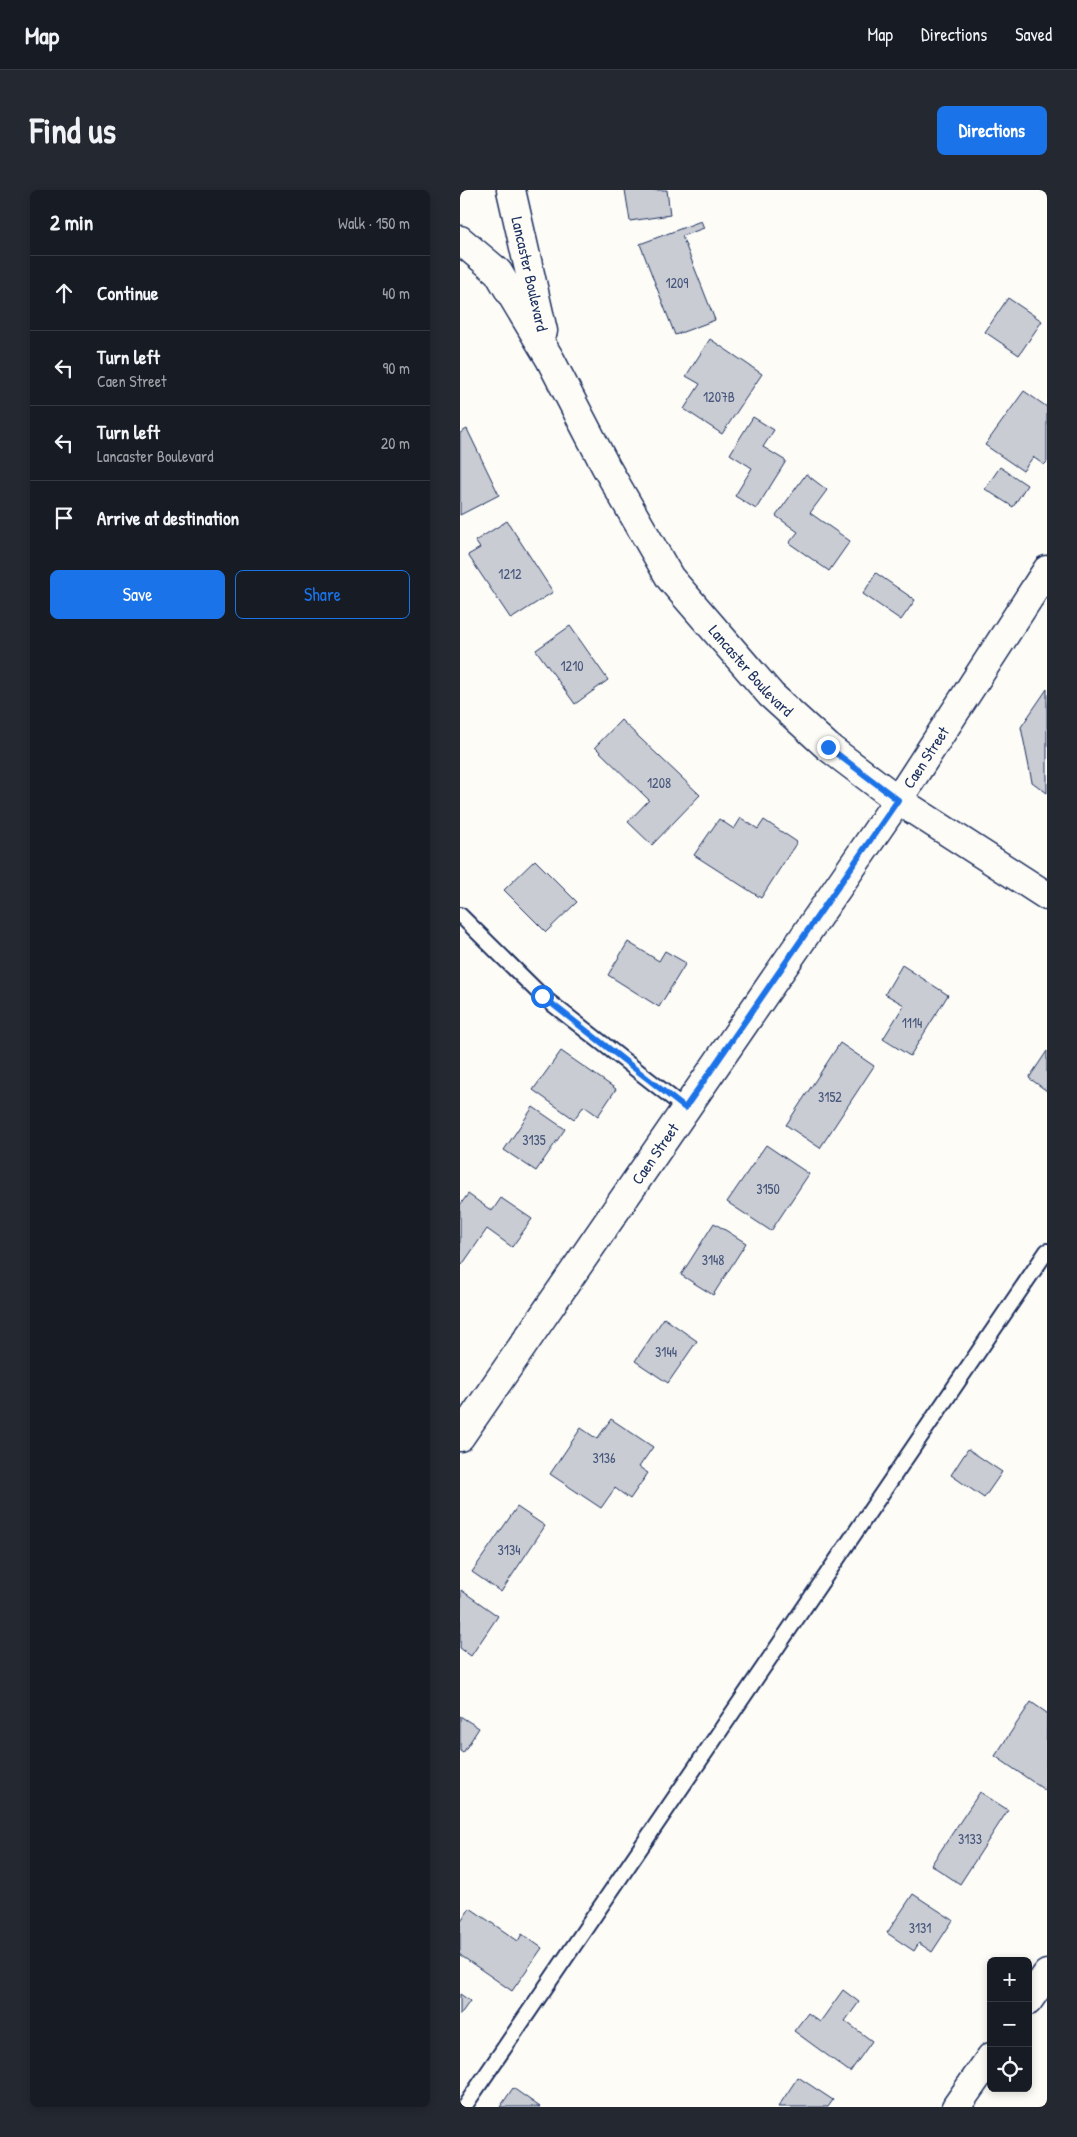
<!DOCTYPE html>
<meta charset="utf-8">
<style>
:root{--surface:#171b24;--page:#242831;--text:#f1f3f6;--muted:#9ea1a6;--line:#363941;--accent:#1a73e8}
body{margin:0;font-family:"Patrick Hand",sans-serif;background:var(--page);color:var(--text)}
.controls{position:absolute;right:15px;bottom:15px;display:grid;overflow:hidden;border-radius:8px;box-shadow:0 2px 8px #0003}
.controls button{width:45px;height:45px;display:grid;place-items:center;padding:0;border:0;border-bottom:1px solid var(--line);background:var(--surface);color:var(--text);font:25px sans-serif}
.stop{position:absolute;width:15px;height:15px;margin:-11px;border:4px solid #1a73e8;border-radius:50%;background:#fff}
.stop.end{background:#1a73e8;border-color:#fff;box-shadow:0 1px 5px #0008}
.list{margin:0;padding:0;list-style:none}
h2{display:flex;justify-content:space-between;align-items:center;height:65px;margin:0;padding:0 20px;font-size:21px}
h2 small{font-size:16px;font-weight:400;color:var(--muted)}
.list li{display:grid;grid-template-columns:32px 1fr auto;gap:15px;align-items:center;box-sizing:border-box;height:75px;padding:0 20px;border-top:1px solid var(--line)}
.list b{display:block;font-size:19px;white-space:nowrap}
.list p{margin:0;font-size:16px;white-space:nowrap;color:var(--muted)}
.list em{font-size:16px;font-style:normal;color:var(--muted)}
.actions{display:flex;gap:10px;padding:15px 20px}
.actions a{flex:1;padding:11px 0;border:1px solid var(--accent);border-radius:8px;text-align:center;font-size:18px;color:var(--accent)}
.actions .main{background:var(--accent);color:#fff}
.icon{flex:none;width:28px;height:28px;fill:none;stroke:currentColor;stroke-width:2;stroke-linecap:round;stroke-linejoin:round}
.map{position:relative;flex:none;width:587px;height:1917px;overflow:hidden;border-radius:8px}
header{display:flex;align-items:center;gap:30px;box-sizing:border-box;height:70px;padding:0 25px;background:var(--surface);border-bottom:1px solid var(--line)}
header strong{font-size:24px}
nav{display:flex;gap:28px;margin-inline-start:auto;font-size:18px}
.intro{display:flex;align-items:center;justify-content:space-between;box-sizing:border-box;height:120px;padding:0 30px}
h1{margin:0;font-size:35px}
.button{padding:12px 22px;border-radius:8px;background:var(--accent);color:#fff;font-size:18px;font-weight:700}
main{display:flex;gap:30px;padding:0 30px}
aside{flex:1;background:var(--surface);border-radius:8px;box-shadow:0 2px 8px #0003}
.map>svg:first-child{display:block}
</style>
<header>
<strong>Map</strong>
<nav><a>Map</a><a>Directions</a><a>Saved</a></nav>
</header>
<div class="intro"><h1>Find us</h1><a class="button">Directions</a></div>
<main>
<aside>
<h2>2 min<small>Walk · 150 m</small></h2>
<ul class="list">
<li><svg class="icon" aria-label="ahead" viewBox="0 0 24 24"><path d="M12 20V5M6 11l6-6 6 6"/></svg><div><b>Continue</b></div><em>40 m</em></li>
<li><svg class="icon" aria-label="left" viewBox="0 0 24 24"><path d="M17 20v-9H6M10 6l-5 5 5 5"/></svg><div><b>Turn left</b><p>Caen Street</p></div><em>90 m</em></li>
<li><svg class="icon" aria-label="left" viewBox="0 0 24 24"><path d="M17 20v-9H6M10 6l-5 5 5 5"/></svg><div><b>Turn left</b><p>Lancaster Boulevard</p></div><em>20 m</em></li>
<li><svg class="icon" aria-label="arrive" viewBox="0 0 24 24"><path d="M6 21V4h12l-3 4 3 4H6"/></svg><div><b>Arrive at destination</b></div></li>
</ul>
<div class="actions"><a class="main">Save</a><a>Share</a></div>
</aside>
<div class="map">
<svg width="587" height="1917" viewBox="0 0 587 1917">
<rect width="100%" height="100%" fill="#fdfcf7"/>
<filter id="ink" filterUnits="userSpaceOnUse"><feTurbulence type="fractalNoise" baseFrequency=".02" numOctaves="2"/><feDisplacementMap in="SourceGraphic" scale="10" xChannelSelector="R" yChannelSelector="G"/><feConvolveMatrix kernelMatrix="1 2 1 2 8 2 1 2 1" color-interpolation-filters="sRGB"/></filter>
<g filter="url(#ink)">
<g fill="#c9ccd3" stroke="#1b2f5e">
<polygon points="165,0 207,0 210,25 170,31"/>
<polygon points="241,31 244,38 222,46 255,130 215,145 180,54"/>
<polygon points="548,108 582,131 559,165 525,142"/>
<polygon points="250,149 302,184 262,244 224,219 240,194 226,186"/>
<polygon points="564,201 587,217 587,272 584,275 573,267 563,281 525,255"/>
<polygon points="293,227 314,240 303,257 326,271 296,319 275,306 292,278 270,264"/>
<polygon points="7,239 39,305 0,325 0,243"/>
<polygon points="540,277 567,295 553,317 525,299"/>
<polygon points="346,284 367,300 350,323 390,351 369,381 329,353 338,342 316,326"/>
<polygon points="47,331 93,402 51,429 8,365 20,358 15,351"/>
<polygon points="416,383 455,410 441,430 403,404"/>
<polygon points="110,436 148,490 115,514 76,460"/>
<polygon points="587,499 587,603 572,592 561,537"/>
<polygon points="161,530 240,605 192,655 168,632 189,610 135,557"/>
<polygon points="281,628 298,639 304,630 337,652 301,708 234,665 259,629 274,639"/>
<polygon points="75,670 117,712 86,742 44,700"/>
<polygon points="168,752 199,771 205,761 226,773 199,817 148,785"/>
<polygon points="442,775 488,805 450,866 423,849 444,815 425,804"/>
<polygon points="380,853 414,876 360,958 326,935"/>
<polygon points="101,861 156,899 138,926 124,916 114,929 73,900"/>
<polygon points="587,861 587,901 569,888"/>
<polygon points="73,917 105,939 76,981 44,960"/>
<polygon points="306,955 349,984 311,1041 267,1012"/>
<polygon points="8,1004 32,1021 41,1008 72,1029 52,1057 27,1039 2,1075 0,1074 0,1015"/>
<polygon points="254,1033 286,1053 253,1105 221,1085"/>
<polygon points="204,1128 237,1151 208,1193 175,1171"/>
<polygon points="151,1229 193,1257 179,1277 188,1283 170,1309 155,1298 141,1318 90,1284 121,1238 137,1249"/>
<polygon points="508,1259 542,1282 524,1308 491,1285"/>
<polygon points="57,1317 85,1336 41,1402 12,1382"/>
<polygon points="1,1400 38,1426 11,1466 0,1458"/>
<polygon points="571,1512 587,1523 586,1601 535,1566"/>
<polygon points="0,1526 19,1538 3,1563 0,1561"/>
<polygon points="520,1602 548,1620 500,1694 471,1675"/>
<polygon points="453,1704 493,1730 472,1762 459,1753 454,1761 427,1743"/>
<polygon points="10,1718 58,1751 62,1744 82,1758 52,1801 0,1765 0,1733"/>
<polygon points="383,1800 399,1812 385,1831 412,1851 390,1882 334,1841 348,1823 360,1832"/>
<polygon points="0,1804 10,1811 0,1825"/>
<polygon points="338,1887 373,1910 368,1917 318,1917"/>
<polygon points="53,1898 80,1917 40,1917"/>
</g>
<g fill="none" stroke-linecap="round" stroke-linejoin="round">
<defs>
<g id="lane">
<polyline points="0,725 82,806 225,918"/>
<polyline points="4,1917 587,1061"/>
</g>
<g id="street">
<path id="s1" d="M51 0 83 141"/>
<path id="s2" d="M0 50 38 82 90 169 146 277 210 388 311 505 368 557 438 610 587 706"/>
<path id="s3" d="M0 1247 438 610 587 380"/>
<polyline points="568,1811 587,1784"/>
<polyline points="496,1917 531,1867"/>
</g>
</defs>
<use href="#lane" stroke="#1b2f5e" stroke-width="18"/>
<use href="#street" stroke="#1b2f5e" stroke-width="31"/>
<use href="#lane" stroke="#fdfcf7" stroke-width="14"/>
<use href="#street" stroke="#fdfcf7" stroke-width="28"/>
</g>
</g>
<g fill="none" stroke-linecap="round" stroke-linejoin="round" filter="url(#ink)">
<polyline stroke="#1a73e8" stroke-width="6" points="82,806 225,918 438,610 368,557"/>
</g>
<g text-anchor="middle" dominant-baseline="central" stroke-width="4" stroke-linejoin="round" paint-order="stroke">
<g font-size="14" fill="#46567b">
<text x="217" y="92">1209</text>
<text x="259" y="206">1207B</text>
<text x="50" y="383">1212</text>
<text x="112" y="475">1210</text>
<text x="199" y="592">1208</text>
<text x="452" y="832">1114</text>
<text x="370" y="906">3152</text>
<text x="74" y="949">3135</text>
<text x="308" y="998">3150</text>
<text x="253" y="1069">3148</text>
<text x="206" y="1161">3144</text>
<text x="144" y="1267">3136</text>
<text x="49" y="1359">3134</text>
<text x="510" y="1648">3133</text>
<text x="460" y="1737">3131</text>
</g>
<g font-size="16" fill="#1b2f5e" stroke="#fdfcf7">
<text stroke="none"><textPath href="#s1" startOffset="86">Lancaster Boulevard</textPath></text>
<text stroke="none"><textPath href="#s2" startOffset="524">Lancaster Boulevard</textPath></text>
<text stroke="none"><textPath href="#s3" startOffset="824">Caen Street</textPath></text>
<text stroke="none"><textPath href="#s3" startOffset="344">Caen Street</textPath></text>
</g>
</g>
</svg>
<div class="controls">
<button>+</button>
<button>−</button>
<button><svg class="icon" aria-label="locate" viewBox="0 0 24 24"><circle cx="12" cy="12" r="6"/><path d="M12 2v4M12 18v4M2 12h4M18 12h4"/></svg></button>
</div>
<div class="stop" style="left:82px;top:806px"></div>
<div class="stop end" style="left:368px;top:557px"></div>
</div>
</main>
